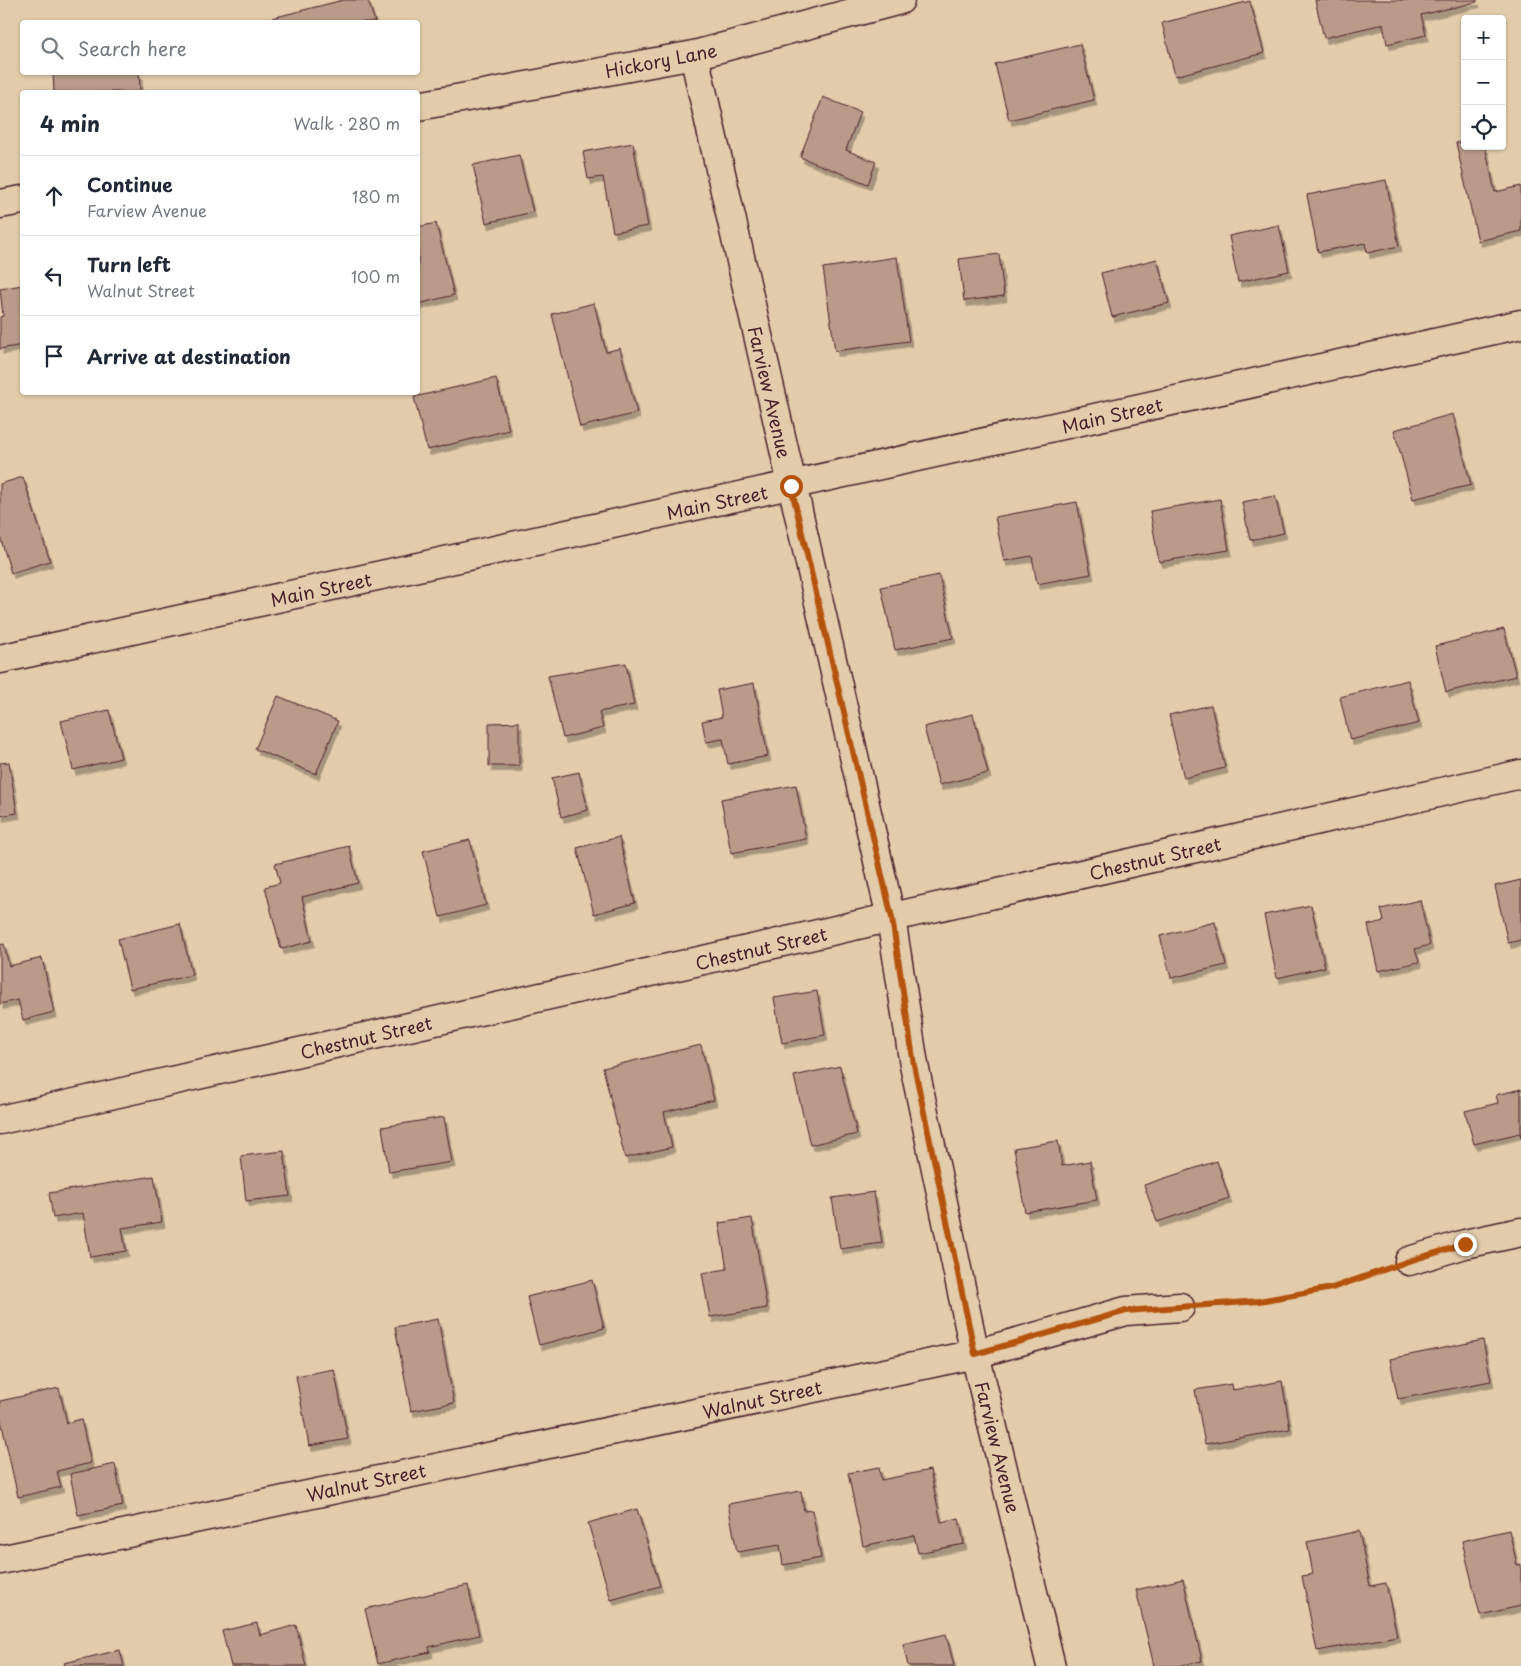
<!DOCTYPE html>
<meta charset="utf-8">
<style>
:root{--surface:#fff;--page:#f2f2f3;--text:#1f2937;--muted:#747a83;--line:#e0e1e3}
body{margin:0;font-family:"Playpen Sans",sans-serif;background:var(--page);color:var(--text)}
.controls{position:absolute;right:15px;top:15px;display:grid;overflow:hidden;border-radius:5px;box-shadow:0 1px 4px #0004}
.controls button{width:45px;height:45px;display:grid;place-items:center;padding:0;border:0;border-bottom:1px solid var(--line);background:var(--surface);color:var(--text);font:25px sans-serif}
.stop{position:absolute;width:15px;height:15px;margin:-11px;border:4px solid #b45309;border-radius:50%;background:#fff}
.stop.end{background:#b45309;border-color:#fff;box-shadow:0 1px 5px #0008}
.list{margin:0;padding:0;list-style:none}
h2{display:flex;justify-content:space-between;align-items:center;height:65px;margin:0;padding:0 20px;font-size:21px}
h2 small{font-size:16px;font-weight:400;color:var(--muted)}
.list li{display:grid;grid-template-columns:32px 1fr auto;gap:15px;align-items:center;box-sizing:border-box;height:80px;padding:0 20px;border-top:1px solid var(--line)}
.list b{display:block;font-size:19px;white-space:nowrap}
.list p{margin:0;font-size:16px;white-space:nowrap;color:var(--muted)}
.list em{font-size:16px;font-style:normal;color:var(--muted)}
.icon{flex:none;width:28px;height:28px;fill:none;stroke:currentColor;stroke-width:2;stroke-linecap:round;stroke-linejoin:round}
.map{position:relative;flex:none;width:1521px;height:1666px;overflow:hidden}
.search{position:absolute;background:var(--surface);box-shadow:0 1px 4px #0004;left:20px;top:20px;width:400px;height:55px;display:flex;align-items:center;gap:12px;box-sizing:border-box;padding:0 18px;border-radius:5px;color:var(--muted);font-size:19px}
.panel{position:absolute;background:var(--surface);box-shadow:0 1px 4px #0004;left:20px;top:90px;width:400px;height:305px;border-radius:5px}
.map>svg:first-child{display:block}
</style>
<div class="map">
<svg width="1521" height="1666" viewBox="0 0 1521 1666">
<defs>
<filter id="shadow"><feDropShadow dx="3" dy="5.5" stdDeviation="0" flood-color="#0004"/></filter>
</defs>
<rect width="100%" height="100%" fill="#e3ccac"/>
<filter id="ink" filterUnits="userSpaceOnUse"><feTurbulence type="fractalNoise" baseFrequency=".02" numOctaves="2"/><feDisplacementMap in="SourceGraphic" scale="10" xChannelSelector="R" yChannelSelector="G"/><feConvolveMatrix kernelMatrix="1 2 1 2 8 2 1 2 1" color-interpolation-filters="sRGB"/></filter>
<g filter="url(#ink)">
<g fill="#b89b88" stroke="#4a1f2b" filter="url(#shadow)">
<polygon points="343,0 368,0 375,22 273,22 272,18"/>
<polygon points="1315,0 1477,0 1477,2 1421,15 1426,35 1387,44 1383,24 1324,38"/>
<polygon points="1250,1 1264,53 1175,76 1162,23"/>
<polygon points="1080,44 1094,100 1009,120 995,64"/>
<polygon points="53,72 139,72 140,92 54,92"/>
<polygon points="823,97 860,112 846,150 876,162 868,184 800,157"/>
<polygon points="1465,141 1465,146 1485,146 1495,192 1521,186 1521,231 1478,241 1456,143"/>
<polygon points="633,143 648,226 613,232 603,177 588,179 583,152"/>
<polygon points="519,155 533,212 486,223 473,165"/>
<polygon points="1386,180 1399,246 1367,253 1365,243 1318,252 1307,195"/>
<polygon points="436,223 454,295 418,304 418,227"/>
<polygon points="1279,225 1289,271 1238,282 1229,236"/>
<polygon points="999,254 1004,296 964,301 959,259"/>
<polygon points="897,257 909,341 835,351 823,268"/>
<polygon points="1157,259 1169,303 1112,317 1101,273"/>
<polygon points="22,285 22,345 0,349 0,317 3,316 0,289"/>
<polygon points="594,303 606,352 620,348 637,413 580,427 552,314"/>
<polygon points="496,378 509,430 427,450 414,397"/>
<polygon points="1453,414 1471,485 1413,499 1394,430"/>
<polygon points="23,477 50,561 11,573 0,536 0,484"/>
<polygon points="1275,496 1284,533 1250,540 1242,502"/>
<polygon points="1220,499 1229,550 1159,562 1150,511"/>
<polygon points="1077,502 1091,574 1037,584 1032,556 1004,561 995,517"/>
<polygon points="939,575 953,638 895,650 881,587"/>
<polygon points="1504,629 1516,676 1446,692 1435,646"/>
<polygon points="626,663 634,705 599,712 603,728 563,738 548,676"/>
<polygon points="1408,680 1419,723 1350,740 1340,697"/>
<polygon points="754,683 768,756 728,764 723,739 706,742 702,721 722,717 717,690"/>
<polygon points="278,696 338,721 316,774 255,749"/>
<polygon points="1211,705 1225,768 1184,778 1169,715"/>
<polygon points="109,710 121,758 73,770 61,721"/>
<polygon points="973,714 988,773 939,785 924,727"/>
<polygon points="519,722 519,766 489,766 489,723"/>
<polygon points="9,762 17,813 0,816 0,763"/>
<polygon points="579,772 588,810 561,817 552,778"/>
<polygon points="796,785 806,839 731,853 721,799"/>
<polygon points="619,837 635,903 594,914 577,848"/>
<polygon points="470,840 486,905 440,917 423,851"/>
<polygon points="349,846 358,883 302,897 312,941 281,949 265,887 280,883 275,864"/>
<polygon points="1521,880 1521,940 1508,943 1495,886"/>
<polygon points="1420,900 1430,945 1415,949 1419,962 1378,971 1368,925 1384,921 1381,909"/>
<polygon points="1311,905 1325,967 1277,978 1264,915"/>
<polygon points="1215,922 1226,965 1171,978 1160,936"/>
<polygon points="180,924 192,975 130,989 118,939"/>
<polygon points="4,944 9,966 42,958 54,1012 23,1020 18,1000 0,1004 0,945"/>
<polygon points="817,991 825,1035 782,1043 774,998"/>
<polygon points="701,1045 714,1100 664,1112 672,1147 625,1158 603,1068"/>
<polygon points="840,1066 857,1134 810,1145 794,1076"/>
<polygon points="1521,1089 1521,1137 1520,1133 1474,1144 1465,1111 1498,1103 1496,1095"/>
<polygon points="444,1117 452,1162 389,1172 382,1127"/>
<polygon points="1058,1141 1062,1166 1090,1161 1097,1200 1025,1212 1014,1148"/>
<polygon points="284,1151 290,1196 246,1201 241,1156"/>
<polygon points="1217,1161 1229,1198 1157,1222 1144,1185"/>
<polygon points="154,1176 162,1222 122,1228 126,1251 90,1257 83,1213 53,1218 49,1193"/>
<polygon points="874,1192 882,1243 840,1249 832,1198"/>
<polygon points="752,1218 767,1308 710,1317 702,1273 727,1269 719,1223"/>
<polygon points="592,1280 604,1328 539,1345 527,1297"/>
<polygon points="438,1319 454,1403 411,1411 395,1327"/>
<polygon points="1483,1340 1491,1381 1398,1399 1390,1359"/>
<polygon points="334,1369 348,1439 309,1446 296,1376"/>
<polygon points="1282,1381 1290,1429 1205,1444 1195,1390 1232,1384 1233,1390"/>
<polygon points="59,1388 67,1423 81,1419 91,1463 57,1471 61,1487 18,1497 0,1416 0,1401"/>
<polygon points="115,1464 123,1506 78,1515 70,1474"/>
<polygon points="879,1467 881,1480 930,1470 941,1522 959,1518 964,1544 918,1553 914,1535 863,1546 848,1473"/>
<polygon points="801,1491 804,1511 812,1510 821,1558 783,1565 780,1545 737,1552 728,1504"/>
<polygon points="637,1509 660,1586 611,1600 588,1523"/>
<polygon points="1509,1530 1517,1565 1521,1564 1521,1606 1480,1615 1462,1541"/>
<polygon points="1359,1531 1370,1586 1386,1583 1397,1636 1317,1651 1302,1576 1313,1574 1307,1542"/>
<polygon points="1183,1579 1202,1661 1178,1666 1154,1666 1136,1590"/>
<polygon points="468,1585 479,1635 429,1647 430,1652 378,1664 365,1609"/>
<polygon points="257,1623 260,1635 296,1625 306,1666 231,1666 222,1631"/>
<polygon points="946,1634 954,1666 908,1666 903,1644"/>
<polygon points="120,1650 124,1666 65,1666 64,1663"/>
</g>
<g fill="none" stroke-linecap="round" stroke-linejoin="round">
<defs>
<g id="minor">
<polyline points="694,55 891,918 914,1065 975,1354 1051,1666"/>
<polyline points="418,106 694,55 900,0"/>
<polyline points="0,204 22,200"/>
<polyline points="0,659 1521,324"/>
<polyline points="0,1120 1521,774"/>
<polyline points="1409,1261 1465,1244 1521,1232"/>
<polyline points="0,1560 975,1354 1126,1311 1180,1307"/>
</g>
</defs>
<use href="#minor" stroke="#4a1f2b" stroke-width="31"/>
<polyline stroke="#4a1f2b" stroke-width="3" stroke-dasharray="5 4" stroke-linecap="butt" points="1210,1305 1259,1301 1332,1288 1380,1271"/>
<use href="#minor" stroke="#e3ccac" stroke-width="28"/>
</g>
</g>
<g fill="none" stroke-linecap="round" stroke-linejoin="round" filter="url(#ink)">
<polyline stroke="#b45309" stroke-width="6" points="791,486 892,918 914,1065 975,1354 1126,1311 1259,1301 1332,1288 1409,1261 1465,1244"/>
</g>
<g text-anchor="middle" dominant-baseline="central" stroke-width="4" stroke-linejoin="round" paint-order="stroke">
<g font-size="18" fill="#4a1f2b" stroke="#e3ccac">
<text transform="translate(661 60) rotate(-11)">Hickory Lane</text>
<text transform="translate(770 392) rotate(77)">Farview Avenue</text>
<text transform="translate(1112 415) rotate(-13)">Main Street</text>
<text transform="translate(717 502) rotate(-12)">Main Street</text>
<text transform="translate(321 589) rotate(-12)">Main Street</text>
<text transform="translate(1155 858) rotate(-13)">Chestnut Street</text>
<text transform="translate(761 948) rotate(-13)">Chestnut Street</text>
<text transform="translate(366 1037) rotate(-13)">Chestnut Street</text>
<text transform="translate(762 1399) rotate(-12)">Walnut Street</text>
<text transform="translate(998 1447) rotate(76)">Farview Avenue</text>
<text transform="translate(366 1482) rotate(-12)">Walnut Street</text>
</g>
</g>
</svg>
<div class="controls">
<button>+</button>
<button>−</button>
<button><svg class="icon" aria-label="locate" viewBox="0 0 24 24"><circle cx="12" cy="12" r="6"/><path d="M12 2v4M12 18v4M2 12h4M18 12h4"/></svg></button>
</div>
<div class="stop" style="left:791px;top:486px"></div>
<div class="stop end" style="left:1465px;top:1244px"></div>
<div class="search"><svg class="icon" aria-label="search" viewBox="0 0 24 24"><circle cx="10" cy="10" r="6"/><path d="M15 15l6 6"/></svg>Search here</div>
<section class="panel">
<h2>4 min<small>Walk · 280 m</small></h2>
<ul class="list">
<li><svg class="icon" aria-label="ahead" viewBox="0 0 24 24"><path d="M12 20V5M6 11l6-6 6 6"/></svg><div><b>Continue</b><p>Farview Avenue</p></div><em>180 m</em></li>
<li><svg class="icon" aria-label="left" viewBox="0 0 24 24"><path d="M17 20v-9H6M10 6l-5 5 5 5"/></svg><div><b>Turn left</b><p>Walnut Street</p></div><em>100 m</em></li>
<li><svg class="icon" aria-label="arrive" viewBox="0 0 24 24"><path d="M6 21V4h12l-3 4 3 4H6"/></svg><div><b>Arrive at destination</b></div></li>
</ul>
</section>
</div>
